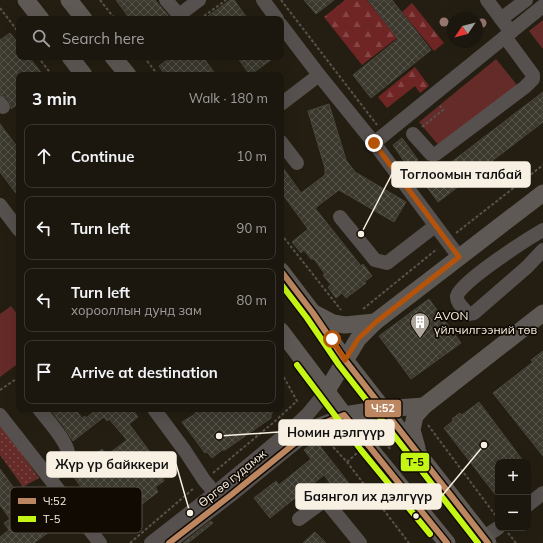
<!DOCTYPE html>
<meta charset="utf-8">
<style>
:root{--surface:#1b160e;--page:#241f17;--text:#f1f3f6;--muted:#a09f9e;--line:#39352e}
body{margin:0;font-family:Mulish,sans-serif;background:var(--page);color:var(--text)}
.controls{position:absolute;right:12px;bottom:12px;display:grid;overflow:hidden;border-radius:8px;box-shadow:0 4px 16px #0002}
.controls button{width:36px;height:36px;display:grid;place-items:center;padding:0;border:0;border-bottom:1px solid var(--line);background:var(--surface);color:var(--text);font:20px sans-serif}
.compass{position:absolute;left:447px;top:12px;width:36px;height:36px;border-radius:50%;background:var(--surface);box-shadow:0 4px 16px #0002;rotate:235deg}
.stop{position:absolute;width:12px;height:12px;margin:-9px;border:3px solid #b45309;border-radius:50%;background:#fff}
.stop.end{background:#b45309;border-color:#fff;box-shadow:0 1px 4px #0008}
.list{margin:0;padding:0;list-style:none}
h2{display:flex;justify-content:space-between;align-items:center;height:52px;margin:0;padding:0 16px;font-size:17px}
h2 small{font-size:13px;font-weight:400;color:var(--muted)}
.list li{display:grid;grid-template-columns:26px 1fr auto;gap:12px;align-items:center;box-sizing:border-box;height:64px;margin:0 8px 8px;padding:0 8px;border:1px solid var(--line);border-radius:8px}
.list b{display:block;font-size:15px;white-space:nowrap}
.list p{margin:0;font-size:13px;white-space:nowrap;color:var(--muted)}
.list em{font-size:13px;font-style:normal;color:var(--muted)}
.icon{flex:none;width:22px;height:22px;fill:none;stroke:currentColor;stroke-width:2;stroke-linecap:round;stroke-linejoin:round}
.map{position:relative;flex:none;width:543px;height:543px;overflow:hidden}
.search{position:absolute;background:var(--surface);box-shadow:0 4px 16px #0002;left:16px;top:16px;width:268px;height:44px;display:flex;align-items:center;gap:10px;box-sizing:border-box;padding:0 14px;border-radius:8px;color:var(--muted);font-size:15px}
.panel{position:absolute;background:var(--surface);box-shadow:0 4px 16px #0002;left:16px;top:72px;width:268px;height:340px;border-radius:8px}
.map>svg:first-child{display:block}
</style>
<div class="map">
<svg width="543" height="543" viewBox="0 0 543 543">
<defs>
<pattern id="grass-dots" width="8" height="8" patternUnits="userSpaceOnUse"><rect width="8" height="8" fill="#652b29"/><path d="M2 2h.1M6 6h.1" fill="none" stroke="#7c4a48" stroke-width="1.8" stroke-linecap="round"/></pattern>
<pattern id="forest-firs" width="22" height="20" patternUnits="userSpaceOnUse"><rect width="22" height="20" fill="#702525"/><path d="M5 1l3.5 6h-7zM16 11l3.5 6h-7z" fill="#854544"/></pattern>
<pattern id="building-cross-hatch" width="8" height="8" patternUnits="userSpaceOnUse"><rect width="8" height="8" fill="#3b382e"/><path d="M0 0l8 8M0 8l8-8" fill="none" stroke="#58554c"/></pattern>
</defs>
<rect width="100%" height="100%" fill="#241e12"/>
<polygon fill="url(#grass-dots)" points="2,425 39,478 23,487 0,455 0,426"/>
<g fill="url(#forest-firs)">
<polygon points="345,0 367,0 397,38 362,65 324,17"/>
<polygon points="412,3 444,43 434,51 402,12"/>
<polygon points="415,67 429,86 420,93 415,86 387,108 378,97"/>
</g>
<g fill="#652b29">
<polygon points="543,20 543,48 542,48 529,31"/>
<polygon points="496,59 517,85 440,147 419,122"/>
<polygon points="11,306 19,316 19,363 0,377 0,314"/>
</g>
<g fill="url(#building-cross-hatch)" stroke="#49463b">
<polygon points="116,0 155,0 171,19 130,19"/>
<polygon points="230,0 234,0 248,19 204,19"/>
<polygon points="304,0 334,0 316,14"/>
<polygon points="368,0 392,0 431,50 371,98 353,75 398,39"/>
<polygon points="10,33 19,44 19,57 29,57 43,75 19,75 19,103 11,109 11,106 7,98 0,95 0,40"/>
<polygon points="171,57 203,57 216,75 165,75 159,66"/>
<polygon points="237,57 275,57 250,75"/>
<polygon points="543,92 543,122 438,202 424,183"/>
<polygon points="329,104 346,160 355,172 406,202 394,222 339,190 315,208 361,266 363,264 372,276 364,282 366,283 346,298 342,293 336,298 328,287 331,285 323,275 325,274 314,259 311,259 304,250 301,253 292,242 308,229 281,192 281,165 301,193 325,175 325,168 308,111"/>
<polygon points="0,124 19,149 15,154 19,159 19,197 0,172"/>
<polygon points="402,138 418,160 408,167 393,145"/>
<polygon points="429,299 461,343 411,379 379,336"/>
<polygon points="543,351 543,456 493,393 533,362 531,360"/>
<polygon points="479,402 524,462 498,462 498,498 444,428 453,421 452,419 460,413 462,415"/>
<polygon points="50,409 75,409 82,418 85,416 86,418 97,409 132,409 138,417 129,424 150,452 145,456 165,469 161,474 164,481 155,487 158,492 108,530 90,508 94,504 73,476 87,465 85,462 102,449 107,455 127,440 109,419 107,421 104,417 73,441 64,427"/>
<polygon points="197,409 274,409 271,415 271,418 225,450 222,450 212,458 207,452 205,453 182,422 195,414"/>
<polygon points="316,441 351,486 339,495 324,475 270,518 254,498 276,481 279,485 311,459 304,450"/>
<polygon points="0,469 25,503 46,487 53,496 42,505 57,526 34,543 0,543 0,537 9,530 4,523 10,519 0,505"/>
<polygon points="211,521 213,523 188,543 183,543"/>
<polygon points="315,532 326,543 303,543"/>
</g>
<g fill="none" stroke-linecap="round" stroke-linejoin="round">
<g stroke="#56524d" stroke-width="2" stroke-dasharray="3 2" stroke-linecap="butt">
<polyline points="100,0 115,19"/>
<polyline points="281,0 377,125"/>
<polyline points="0,8 19,33"/>
<polyline points="200,19 226,0"/>
<polyline points="38,57 52,75"/>
<polyline points="144,57 158,75"/>
<polyline points="422,127 443,110 440,106"/>
<polyline points="420,182 419,175 429,166"/>
<polyline points="456,233 543,165"/>
<polyline points="281,234 341,310"/>
<polyline points="363,309 437,249"/>
<polyline points="0,390 19,377"/>
<polyline points="428,425 496,516"/>
<polyline points="379,435 390,449"/>
<polyline points="323,436 347,462 409,543"/>
<polyline points="347,462 357,453"/>
<polyline points="213,473 274,422 297,401 281,372"/>
<polyline points="508,533 516,543"/>
<polyline points="130,543 194,488"/>
</g>
<g stroke="#56514e" stroke-width="14">
<polyline points="166,0 179,15 199,0"/>
<polyline points="263,0 277,19"/>
<polyline points="487,0 511,32"/>
<polyline points="501,19 526,0"/>
<polyline points="281,25 319,75 374,143 459,257"/>
<polyline points="0,103 3,107"/>
<polyline points="281,104 319,75"/>
<polyline points="413,134 431,154 436,154 525,87 533,79 533,75 505,37"/>
<polyline points="281,142 297,163"/>
<polyline points="374,143 543,6"/>
<polyline points="0,205 19,230"/>
<polyline points="340,217 375,260 387,263 435,226"/>
<path d="M543 230C529 238 460 282 457 296 456 302 464 309 468 314L474 313 527 267 543 250"/>
<path d="M39 409C46 418 71 445 68 457 66 466 57 472 49 477"/>
<polyline points="154,409 185,451 204,480 215,493"/>
<polyline points="0,415 100,543"/>
<polyline points="528,505 543,493"/>
<polyline points="299,519 325,500 360,543"/>
<polyline points="484,537 498,528"/>
<polyline points="151,543 215,493 293,428 307,415 326,392"/>
<polyline points="169,543 231,495 316,426 344,415"/>
</g>
<g stroke="#5e5954" stroke-width="17">
<polyline points="26,0 41,19"/>
<polyline points="69,0 84,19"/>
<polyline points="70,57 84,75"/>
<polyline points="113,57 128,75"/>
<polyline points="281,271 313,313 345,360 488,543"/>
<polyline points="314,313 333,323 345,325 375,322"/>
<polyline points="281,331 367,445 447,543"/>
<polyline points="326,392 358,339 375,322 543,193"/>
<polyline points="344,415 383,409 424,406"/>
<polyline points="417,448 412,430 415,416 424,406 543,313"/>
</g>
<defs>
<g id="bus-1">
<polyline points="281,271 313,313 345,360 488,543"/>
<polyline points="169,543 231,495 316,426 344,415 447,543"/>
</g>
<g id="bus-2">
<polyline points="281,284 307,318 339,365 478,543"/>
<polyline points="297,365 361,450 430,534"/>
</g>
</defs>
<use href="#bus-1" stroke="#100a03" stroke-width="9"/>
<use href="#bus-2" stroke="#100a03" stroke-width="9"/>
<use href="#bus-1" stroke="#bb8660" stroke-width="6"/>
<use href="#bus-2" stroke="#c4f514" stroke-width="6"/>
</g>
<g fill="#987972">
<circle cx="444" cy="22" r="4.5"/>
<circle cx="482" cy="23" r="4.5"/>
</g>
<g fill="none" stroke-linecap="round" stroke-linejoin="round">
<polyline stroke="#b45309" stroke-width="5" points="332,339 345,360 358,339 376,322 459,257 374,143"/>
</g>
<defs>
<symbol id="building-pin" viewBox="-11 -11 22 30"><path d="M0 17L-7.5 6A9.5 9.5 0 1 1 7.5 6Z" fill="#aea69a" stroke="#100a03"/><path d="M-4-6H4V6H1V3H-1V6H-4ZM-2.5-4.3h1.7v1.8h-1.7ZM.8-4.3h1.7v1.8H.8ZM-2.5-1h1.7V.8h-1.7ZM.8-1h1.7V.8H.8Z" fill="#fff"/></symbol>
</defs>
<g fill-rule="evenodd">
<use href="#building-pin" x="409" y="311" width="22" height="30"/>
</g>
<circle fill="#f8f0e3" stroke="#100a03" stroke-width="1.5" cx="416" cy="516" r="3.5"/>
<g text-anchor="middle" dominant-baseline="central" stroke-width="3.5" stroke-linejoin="round" paint-order="stroke">
<g font-size="12" fill="#f8f0e3" stroke="#100a03" text-anchor="start">
<text x="434" y="315">AVON<tspan x="434" dy="14">үйлчилгээний төв</tspan></text>
</g>
<g font-size="12" fill="#f8f0e3" stroke="#100a03">
<text transform="translate(232 478) rotate(-39)">Өргөө гудамж</text>
</g>
</g>
<rect x="10" y="487" width="132" height="46" rx="6" fill="#100a03" stroke="#564f46" stroke-width="1"/>
<rect x="18" y="498" width="18" height="6" fill="#bb8660"/>
<rect x="18" y="516" width="18" height="6" fill="#c4f514"/>
<g font-size="11" fill="#f8f0e3">
<text x="43" y="505">Ч:52</text>
<text x="43" y="523">Т-5</text>
</g>
<path fill="none" stroke="#f8f0e3" stroke-width="1.5" d="M361 234L392 174M219 436L279 432M190 513L176 464M484 445L441 497"/>
<g fill="#f8f0e3" stroke="#100a03" stroke-width="1.5">
<circle cx="361" cy="234" r="4"/>
<circle cx="219" cy="436" r="4"/>
<circle cx="190" cy="513" r="4"/>
<circle cx="484" cy="445" r="4"/>
</g>
<g fill="#f8f0e3" stroke="#f8f0e3" stroke-width="1.5">
<rect x="392" y="162" width="138" height="25" rx="4"/>
<rect x="279" y="420" width="115" height="25" rx="4"/>
<rect x="47" y="452" width="129" height="25" rx="4"/>
<rect x="296" y="484" width="145" height="25" rx="4"/>
</g>
<g font-size="13" text-anchor="middle" font-weight="bold" fill="#111">
<text x="461" y="179">Тоглоомын талбай</text>
<text x="336" y="437">Номин дэлгүүр</text>
<text x="112" y="469">Жүр үр байккери</text>
<text x="368" y="501">Баянгол их дэлгүүр</text>
</g>
<g stroke="#100a03" stroke-width="1.5">
<rect x="364" y="399" width="38" height="19" rx="4" fill="#bb8660"/>
<rect x="400" y="452" width="30" height="20" rx="4" fill="#c4f514"/>
</g>
<g font-size="11" text-anchor="middle" font-weight="bold" fill="#fff">
<text x="383" y="412">Ч:52</text>
</g>
<g font-size="11" text-anchor="middle" font-weight="bold" fill="#111">
<text x="415" y="466">Т-5</text>
</g>
</svg>
<div class="controls">
<button>+</button>
<button>−</button>
</div>
<svg class="compass" viewBox="-18 -18 36 36"><path d="M0-13l5 13h-10z" fill="#e53935"/><path d="M0 13l5-13h-10z" fill="#a09f9e"/></svg>
<div class="stop" style="left:332px;top:339px"></div>
<div class="stop end" style="left:374px;top:143px"></div>
<div class="search"><svg class="icon" aria-label="search" viewBox="0 0 24 24"><circle cx="10" cy="10" r="6"/><path d="M15 15l6 6"/></svg>Search here</div>
<section class="panel">
<h2>3 min<small>Walk · 180 m</small></h2>
<ul class="list">
<li><svg class="icon" aria-label="ahead" viewBox="0 0 24 24"><path d="M12 20V5M6 11l6-6 6 6"/></svg><div><b>Continue</b></div><em>10 m</em></li>
<li><svg class="icon" aria-label="left" viewBox="0 0 24 24"><path d="M17 20v-9H6M10 6l-5 5 5 5"/></svg><div><b>Turn left</b></div><em>90 m</em></li>
<li><svg class="icon" aria-label="left" viewBox="0 0 24 24"><path d="M17 20v-9H6M10 6l-5 5 5 5"/></svg><div><b>Turn left</b><p>хорооллын дунд зам</p></div><em>80 m</em></li>
<li><svg class="icon" aria-label="arrive" viewBox="0 0 24 24"><path d="M6 21V4h12l-3 4 3 4H6"/></svg><div><b>Arrive at destination</b></div></li>
</ul>
</section>
</div>
